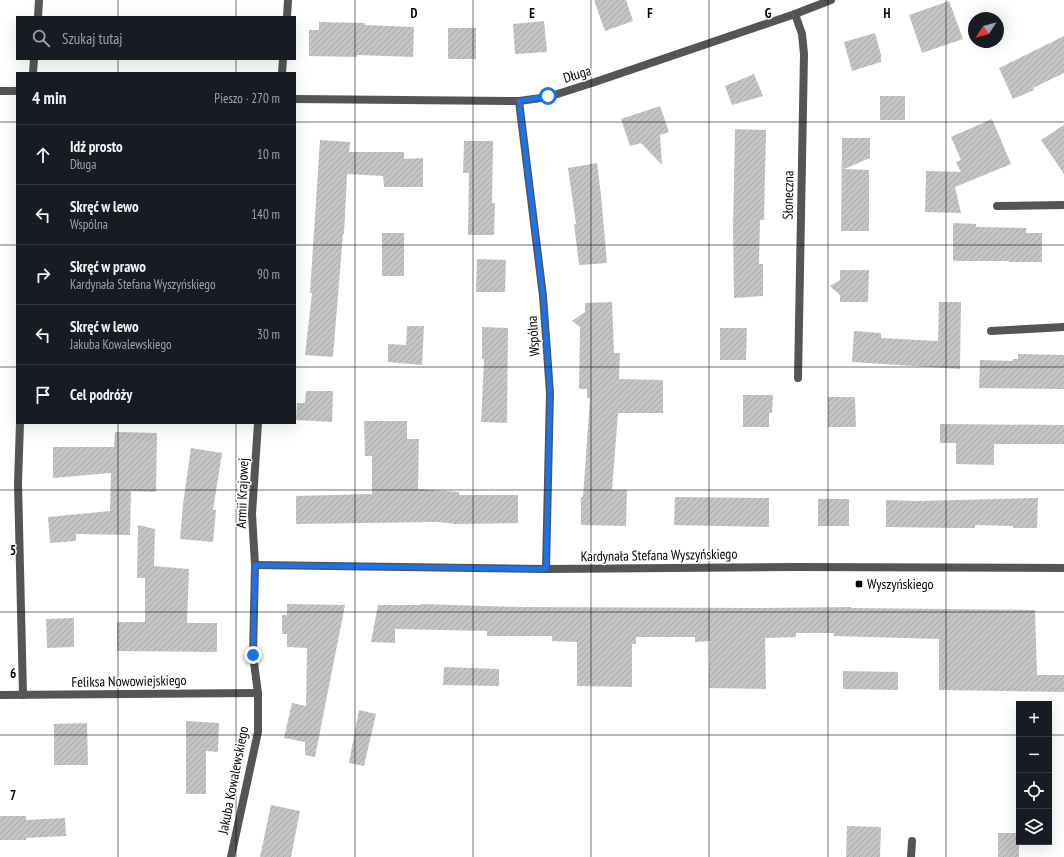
<!DOCTYPE html>
<html lang="pl">
<meta charset="utf-8">
<style>
:root{--surface:#171b24;--page:#242831;--text:#f1f3f6;--muted:#9ea1a6;--line:#363941}
body{margin:0;font-family:"PT Sans Narrow",sans-serif;background:var(--page);color:var(--text)}
.controls{position:absolute;right:12px;bottom:12px;display:grid;overflow:hidden;border-radius:0px;box-shadow:0 4px 16px #0002}
.controls button{width:36px;height:36px;display:grid;place-items:center;padding:0;border:0;border-bottom:1px solid var(--line);background:var(--surface);color:var(--text);font:20px sans-serif}
.compass{position:absolute;left:968px;top:12px;width:36px;height:36px;border-radius:50%;background:var(--surface);box-shadow:0 4px 16px #0002;rotate:234deg}
.stop{position:absolute;width:12px;height:12px;margin:-9px;border:3px solid #1a73e8;border-radius:50%;background:#fff}
.stop.end{background:#1a73e8;border-color:#fff;box-shadow:0 1px 4px #0008}
.list{margin:0;padding:0;list-style:none}
h2{display:flex;justify-content:space-between;align-items:center;height:52px;margin:0;padding:0 16px;font-size:17px}
h2 small{font-size:13px;font-weight:400;color:var(--muted)}
.list li{display:grid;grid-template-columns:26px 1fr auto;gap:12px;align-items:center;box-sizing:border-box;height:60px;padding:0 16px;border-top:1px solid var(--line)}
.list b{display:block;font-size:15px;white-space:nowrap}
.list p{margin:0;font-size:13px;white-space:nowrap;color:var(--muted)}
.list em{font-size:13px;font-style:normal;color:var(--muted)}
.icon{flex:none;width:22px;height:22px;fill:none;stroke:currentColor;stroke-width:2;stroke-linecap:round;stroke-linejoin:round}
.map{position:relative;flex:none;width:1064px;height:857px;overflow:hidden}
.search{position:absolute;background:var(--surface);box-shadow:0 4px 16px #0002;left:16px;top:16px;width:280px;height:44px;display:flex;align-items:center;gap:10px;box-sizing:border-box;padding:0 14px;border-radius:0px;color:var(--muted);font-size:15px}
.panel{position:absolute;background:var(--surface);box-shadow:0 4px 16px #0002;left:16px;top:72px;width:280px;height:352px;border-radius:0px}
.map>svg:first-child{display:block}
</style>
<div class="map">
<svg width="1064" height="857" viewBox="0 0 1064 857">
<defs>
<pattern id="building-hatch" width="6" height="6" patternUnits="userSpaceOnUse"><rect width="6" height="6" fill="#c4c4c4"/><path d="M-1 1l2-2M0 6l6-6M5 7l2-2" fill="none" stroke="#a7a7a7"/></pattern>
</defs>
<rect width="100%" height="100%" fill="#fff"/>
<g fill="url(#building-hatch)">
<polygon points="594,0 626,0 633,21 605,31"/>
<polygon points="949,1 963,39 922,53 909,15"/>
<polygon points="544,21 547,52 515,54 513,24"/>
<polygon points="319,22 365,23 365,25 414,27 413,57 357,55 357,57 309,56 309,30 319,30"/>
<rect x="448" y="28" width="28" height="31"/>
<polygon points="875,33 881,55 881,62 852,71 844,42"/>
<polygon points="1064,36 1064,73 1033,88 1034,90 1013,99 999,68"/>
<polygon points="754,74 763,96 732,105 725,86"/>
<rect x="880" y="96" width="25" height="24"/>
<polygon points="660,106 669,132 660,135 662,165 641,143 630,146 621,119"/>
<polygon points="992,119 1011,164 955,187 961,213 925,212 926,171 961,172 956,162 961,160 951,137"/>
<polygon points="1064,125 1064,174 1041,140"/>
<polygon points="735,129 766,130 764,220 760,220 759,264 763,264 763,296 734,298 733,228"/>
<polygon points="842,138 870,138 870,158 844,169 869,170 869,231 841,231"/>
<polygon points="320,140 350,142 349,152 404,152 404,159 423,158 423,187 384,187 383,176 347,174 344,234 343,234 333,357 305,355 312,293 310,293"/>
<polygon points="464,141 493,141 492,203 495,203 494,235 468,235 469,173 463,173"/>
<polygon points="597,163 601,195 607,263 579,265 574,224 576,224 568,168"/>
<polygon points="953,223 976,224 976,227 1026,228 1026,233 1042,233 1042,262 1009,262 1009,261 953,261"/>
<rect x="382" y="233" width="22" height="43"/>
<polygon points="477,259 506,260 505,292 476,292"/>
<polygon points="840,270 869,270 868,302 840,302 840,295 830,286 840,280"/>
<polygon points="612,302 614,353 620,353 619,379 663,380 663,413 618,413 612,490 627,490 626,526 581,525 581,497 583,497 590,398 587,398 587,389 579,389 580,327 572,321 585,312 585,303"/>
<polygon points="939,302 961,302 960,369 852,362 854,331 881,333 881,338 938,341"/>
<polygon points="407,326 424,326 422,365 388,362 388,344 406,345"/>
<polygon points="482,327 508,328 507,423 481,422 484,359 482,359"/>
<polygon points="720,328 747,328 746,360 720,360"/>
<polygon points="1018,354 1064,355 1064,389 979,388 980,360 1013,361 1013,359 1018,359"/>
<polygon points="306,391 333,391 332,422 296,420 297,403 305,403"/>
<polygon points="743,395 773,395 772,413 769,413 769,427 743,427"/>
<polygon points="828,397 855,397 856,427 828,427"/>
<polygon points="364,421 407,421 407,439 419,439 418,489 459,492 459,495 518,495 518,523 456,524 437,522 296,524 296,496 372,494 372,456 365,456"/>
<polygon points="940,424 1064,425 1064,444 994,444 994,465 956,464 956,443 940,443"/>
<polygon points="115,432 157,433 156,492 131,491 130,535 76,534 76,541 50,543 48,517 110,511 111,473 53,478 53,447 114,447"/>
<polygon points="191,448 222,453 213,510 216,510 213,542 180,539 183,504"/>
<polygon points="675,497 769,498 769,527 674,525"/>
<polygon points="1038,498 1037,528 1013,528 1013,526 975,525 975,528 953,528 886,527 886,500 917,501"/>
<rect x="818" y="499" width="31" height="27"/>
<polygon points="138,525 155,529 154,566 189,569 187,623 217,623 217,652 117,651 117,622 145,622 145,578 137,578"/>
<polygon points="287,604 345,605 315,757 305,755 305,742 284,738 292,703 306,706 307,648 287,647 287,634 282,634 282,615 287,615"/>
<polygon points="421,604 519,607 752,608 851,607 851,608 1035,610 1037,675 1064,675 1064,692 939,690 939,639 834,636 834,633 796,633 796,637 765,638 766,689 709,688 710,641 695,642 695,637 636,637 636,644 632,644 632,687 577,686 577,642 552,641 552,636 487,636 487,631 395,629 395,643 371,642 378,605 421,605"/>
<polygon points="74,618 74,647 47,648 46,619"/>
<polygon points="444,667 499,669 499,686 443,685"/>
<polygon points="843,671 898,672 898,690 843,689"/>
<polygon points="359,710 376,714 364,766 349,763"/>
<polygon points="186,721 219,723 218,752 206,751 206,794 186,794"/>
<polygon points="87,723 88,765 54,765 54,724"/>
<polygon points="271,805 300,811 291,857 260,857"/>
<polygon points="0,816 26,816 26,820 65,818 66,836 26,838 26,840 0,840"/>
<polygon points="847,826 881,827 880,857 846,857"/>
<rect x="998" y="833" width="21" height="24"/>
</g>
<g fill="none" stroke-linecap="round" stroke-linejoin="round">
<g stroke="#555" stroke-width="8">
<polyline points="997,206 1064,205"/>
<polyline points="991,331 1064,327"/>
<polyline points="18,483 23,695"/>
</g>
<g stroke="#555" stroke-width="8">
<polyline points="795,14 802,34 804,54 798,378"/>
<polyline points="38,17 39,0"/>
<polyline points="287,17 288,0"/>
<polyline points="33,73 34,59"/>
<polyline points="282,73 283,59"/>
<polyline points="0,91 17,91"/>
<polyline points="295,99 519,101 548,97 595,82 795,14 831,0"/>
<polyline points="519,101 543,296 550,393 546,569"/>
<polyline points="18,483 20,423"/>
<polyline points="255,565 546,569 795,567 1064,568"/>
<polyline points="0,695 258,693"/>
<polyline points="231,857 258,732 258,693 253,655 255,565 252,514 258,423"/>
<polyline points="911,857 912,841"/>
</g>
</g>
<g fill="none" stroke-linecap="round" stroke-linejoin="round">
<polyline stroke="#1a73e8" stroke-width="5" points="253,655 255,565 546,569 550,393 543,296 519,101 548,96"/>
</g>
<path fill="none" stroke="#000" stroke-width="1" stroke-opacity="0.55" d="M118 0V17M236 0V17M355 0V857M473 0V857M591 0V857M709 0V857M828 0V857M946 0V857M118 59V73M236 59V73M0 122H17M295 122H1064M0 245H17M295 245H1064M0 367H17M295 367H1064M118 423V857M236 423V857M0 490H1064M0 612H1064M0 735H1019M1049 735H1064"/>
<rect fill="#000" stroke="#fff" stroke-width="1.5" x="855" y="580" width="8" height="8" rx="2"/>
<g text-anchor="middle" dominant-baseline="central" stroke-width="3" stroke-linejoin="round" paint-order="stroke">
<g font-size="14" fill="#000" stroke="#fff">
<text transform="translate(577 74) rotate(-17)">Długa</text>
<text transform="translate(788 195) rotate(-89)">Słoneczna</text>
<text transform="translate(533 336) rotate(-94)">Wspólna</text>
<text transform="translate(242 493) rotate(-88)">Armii Krajowej</text>
<text transform="translate(659 555) rotate(-1)">Kardynała Stefana Wyszyńskiego</text>
<text transform="translate(129 681) rotate(-1)">Feliksa Nowowiejskiego</text>
<text transform="translate(233 780) rotate(-79)">Jakuba Kowalewskiego</text>
</g>
<g font-size="14" fill="#000" stroke="#fff" text-anchor="start">
<text x="867" y="584">Wyszyńskiego</text>
</g>
</g>
<g font-size="13" text-anchor="middle" font-weight="bold" fill="#000" stroke="#fff" stroke-width="3" stroke-linejoin="round" paint-order="stroke">
<text x="414" y="18">D</text>
<text x="532" y="18">E</text>
<text x="650" y="18">F</text>
<text x="768" y="18">G</text>
<text x="887" y="18">H</text>
<text x="13" y="555">5</text>
<text x="13" y="678">6</text>
<text x="13" y="800">7</text>
</g>
</svg>
<div class="controls">
<button>+</button>
<button>−</button>
<button><svg class="icon" aria-label="locate" viewBox="0 0 24 24"><circle cx="12" cy="12" r="6"/><path d="M12 2v4M12 18v4M2 12h4M18 12h4"/></svg></button>
<button><svg class="icon" aria-label="layers" viewBox="0 0 24 24"><path d="M12 4l9 5-9 5-9-5zM3 14l9 5 9-5"/></svg></button>
</div>
<svg class="compass" viewBox="-18 -18 36 36"><path d="M0-13l5 13h-10z" fill="#e53935"/><path d="M0 13l5-13h-10z" fill="#9ea1a6"/></svg>
<div class="stop" style="left:548px;top:96px"></div>
<div class="stop end" style="left:253px;top:655px"></div>
<div class="search"><svg class="icon" aria-label="search" viewBox="0 0 24 24"><circle cx="10" cy="10" r="6"/><path d="M15 15l6 6"/></svg>Szukaj tutaj</div>
<section class="panel">
<h2>4 min<small>Pieszo · 270 m</small></h2>
<ul class="list">
<li><svg class="icon" aria-label="ahead" viewBox="0 0 24 24"><path d="M12 20V5M6 11l6-6 6 6"/></svg><div><b>Idź prosto</b><p>Długa</p></div><em>10 m</em></li>
<li><svg class="icon" aria-label="left" viewBox="0 0 24 24"><path d="M17 20v-9H6M10 6l-5 5 5 5"/></svg><div><b>Skręć w lewo</b><p>Wspólna</p></div><em>140 m</em></li>
<li><svg class="icon" aria-label="right" viewBox="0 0 24 24"><path d="M7 20v-9h11M14 6l5 5-5 5"/></svg><div><b>Skręć w prawo</b><p>Kardynała Stefana Wyszyńskiego</p></div><em>90 m</em></li>
<li><svg class="icon" aria-label="left" viewBox="0 0 24 24"><path d="M17 20v-9H6M10 6l-5 5 5 5"/></svg><div><b>Skręć w lewo</b><p>Jakuba Kowalewskiego</p></div><em>30 m</em></li>
<li><svg class="icon" aria-label="arrive" viewBox="0 0 24 24"><path d="M6 21V4h12l-3 4 3 4H6"/></svg><div><b>Cel podróży</b></div></li>
</ul>
</section>
</div>
